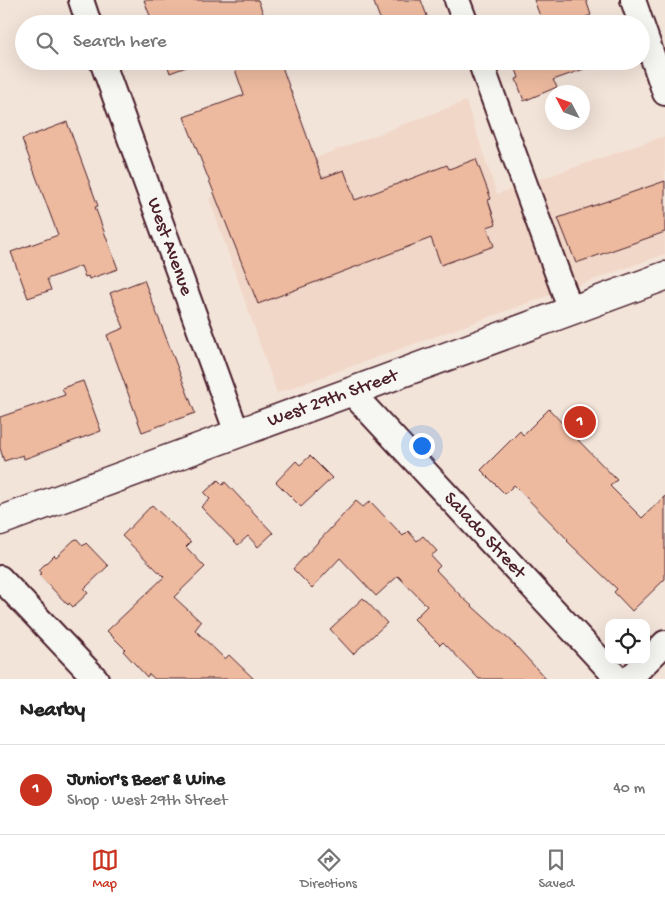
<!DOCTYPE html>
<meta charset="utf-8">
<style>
:root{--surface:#fff;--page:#f2f2f2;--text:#222;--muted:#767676;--line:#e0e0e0;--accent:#c8321e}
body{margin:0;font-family:"Gochi Hand",sans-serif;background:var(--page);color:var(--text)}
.controls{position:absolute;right:15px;bottom:15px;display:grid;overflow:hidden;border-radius:10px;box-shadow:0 5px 20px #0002}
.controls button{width:45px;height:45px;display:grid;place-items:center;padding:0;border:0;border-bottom:1px solid var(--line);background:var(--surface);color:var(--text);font:25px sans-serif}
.compass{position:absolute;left:545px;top:85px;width:45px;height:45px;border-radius:50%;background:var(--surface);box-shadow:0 5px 20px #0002;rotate:311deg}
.you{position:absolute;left:421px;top:445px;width:18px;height:18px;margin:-12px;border:4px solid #fff;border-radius:50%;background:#1a73e8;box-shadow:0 0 0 8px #1a73e833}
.badge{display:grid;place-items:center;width:32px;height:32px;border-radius:50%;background:var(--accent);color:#fff;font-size:16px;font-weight:700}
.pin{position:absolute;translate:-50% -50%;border:2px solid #fff;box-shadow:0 1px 5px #0006}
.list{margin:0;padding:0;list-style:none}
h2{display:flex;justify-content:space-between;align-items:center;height:65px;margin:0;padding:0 20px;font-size:21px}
h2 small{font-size:16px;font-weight:400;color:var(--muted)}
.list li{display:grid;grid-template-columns:32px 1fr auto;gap:15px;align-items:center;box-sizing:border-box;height:90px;padding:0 20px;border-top:1px solid var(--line)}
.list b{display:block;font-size:19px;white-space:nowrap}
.list p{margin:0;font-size:16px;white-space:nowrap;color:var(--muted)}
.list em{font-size:16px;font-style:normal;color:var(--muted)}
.icon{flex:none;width:28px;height:28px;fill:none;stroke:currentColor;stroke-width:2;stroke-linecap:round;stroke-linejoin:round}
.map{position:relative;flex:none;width:665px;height:679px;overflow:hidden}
.search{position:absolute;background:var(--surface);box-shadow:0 5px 20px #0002;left:15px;right:15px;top:15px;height:55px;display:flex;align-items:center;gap:12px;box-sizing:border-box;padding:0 18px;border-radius:28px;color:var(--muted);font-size:19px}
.sheet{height:155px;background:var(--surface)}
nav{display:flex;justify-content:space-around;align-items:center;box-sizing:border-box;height:70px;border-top:1px solid var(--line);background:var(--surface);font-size:14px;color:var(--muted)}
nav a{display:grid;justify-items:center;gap:2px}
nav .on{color:var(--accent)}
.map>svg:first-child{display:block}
</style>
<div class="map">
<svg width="665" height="679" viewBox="0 0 665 679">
<rect width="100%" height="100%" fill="#f3e4d9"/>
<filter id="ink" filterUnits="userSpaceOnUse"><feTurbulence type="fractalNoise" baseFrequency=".02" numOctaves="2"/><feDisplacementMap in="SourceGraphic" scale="10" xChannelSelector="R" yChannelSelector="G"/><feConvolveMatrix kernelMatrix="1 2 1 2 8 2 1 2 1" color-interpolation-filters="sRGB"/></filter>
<g filter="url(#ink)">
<polygon fill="#f1d7c8" points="466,101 497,194 665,136 665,254 277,393 209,198"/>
<g fill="#edba9f" stroke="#4a1f2b">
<polygon points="144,0 258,0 267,24 153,24"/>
<polygon points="373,0 421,0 430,24 382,24"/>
<polygon points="534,0 586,0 591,15 568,24 543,24"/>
<polygon points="166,61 202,61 170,73"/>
<polygon points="232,61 280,61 322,178 344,170 355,200 447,165 449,169 476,159 491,199 488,200 496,224 487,227 494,246 441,265 431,238 258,304 184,117 244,95"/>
<polygon points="528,61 597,61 598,64 553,80 557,87 524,101 516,79 519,78 515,66"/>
<polygon points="67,122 98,206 95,207 118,269 89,279 88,276 85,277 81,266 47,279 51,290 28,298 11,252 58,235 22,139"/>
<polygon points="665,181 665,232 576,263 558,218"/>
<polygon points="144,280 195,413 142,432 107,335 124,328 110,293"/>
<polygon points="83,381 101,431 24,459 23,455 4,461 0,448 0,417 65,395 62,388"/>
<polygon points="549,409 562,423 571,415 587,432 578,440 617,480 610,486 642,518 665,496 665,579 632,611 614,592 617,589 567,541 568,540 514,485 505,494 481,470 520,431 523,435"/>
<polygon points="310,456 332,478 301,507 276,482 296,461 300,465"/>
<polygon points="218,480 223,485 225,482 273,533 258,547 248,536 238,545 201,507 210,499 204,493"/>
<polygon points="356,501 363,507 370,501 403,536 408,531 417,541 423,536 437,551 431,556 440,566 436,570 462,597 516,646 546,679 479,679 443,642 440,645 414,619 427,606 398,576 376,596 340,558 312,588 293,569"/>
<polygon points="152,505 191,542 186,547 205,567 174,597 201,622 195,630 225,659 229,655 254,679 155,679 149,674 147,677 123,651 125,649 107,631 164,577 122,536"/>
<polygon points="77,539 83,546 86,543 108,566 84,589 88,593 73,607 69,603 68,605 39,575 42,573 39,570 54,555 56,557 74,540"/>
<polygon points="363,598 387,623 353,654 330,629"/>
</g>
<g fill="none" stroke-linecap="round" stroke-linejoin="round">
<defs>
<g id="street">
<polyline points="81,0 89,24"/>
<polyline points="457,0 466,24"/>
<polyline points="633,0 665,93"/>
<polyline points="102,61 237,433"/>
<polyline points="480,61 571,311"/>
<polyline points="351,392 618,679"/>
<polyline points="0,578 96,679"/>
<polyline points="629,679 665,643"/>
</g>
<polyline id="secondary" points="0,521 665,276"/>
</defs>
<use href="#street" stroke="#4a1f2b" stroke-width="28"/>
<use href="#secondary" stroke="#4a1f2b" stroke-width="31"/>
<use href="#street" stroke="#f6f6f2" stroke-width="24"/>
<use href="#secondary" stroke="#f6f6f2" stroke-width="28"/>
</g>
</g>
<g text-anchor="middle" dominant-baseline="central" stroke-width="5" stroke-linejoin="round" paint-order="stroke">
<g font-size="19" fill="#4a1f2b" stroke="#f6f6f2">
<text transform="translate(169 247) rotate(70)">West Avenue</text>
<text transform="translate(333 399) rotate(-20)">West 29th Street</text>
<text transform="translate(484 536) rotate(47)">Salado Street</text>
</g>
</g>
</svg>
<div class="controls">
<button><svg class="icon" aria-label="locate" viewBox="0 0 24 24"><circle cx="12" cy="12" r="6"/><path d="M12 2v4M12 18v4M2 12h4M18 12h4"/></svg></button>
</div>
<svg class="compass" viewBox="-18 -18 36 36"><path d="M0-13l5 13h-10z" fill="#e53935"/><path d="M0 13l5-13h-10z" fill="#767676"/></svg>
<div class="you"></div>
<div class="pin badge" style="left:580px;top:422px">1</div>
<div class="search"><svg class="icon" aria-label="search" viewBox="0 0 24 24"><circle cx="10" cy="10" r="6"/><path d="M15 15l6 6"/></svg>Search here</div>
</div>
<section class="sheet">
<h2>Nearby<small></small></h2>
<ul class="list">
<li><span class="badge">1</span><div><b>Junior's Beer &amp; Wine</b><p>Shop · West 29th Street</p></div><em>40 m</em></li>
</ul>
</section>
<nav>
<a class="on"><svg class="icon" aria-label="map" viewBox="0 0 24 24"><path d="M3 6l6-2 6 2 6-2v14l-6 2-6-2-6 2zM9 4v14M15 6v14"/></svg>Map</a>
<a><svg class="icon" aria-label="directions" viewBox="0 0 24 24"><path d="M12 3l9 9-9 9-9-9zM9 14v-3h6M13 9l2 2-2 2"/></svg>Directions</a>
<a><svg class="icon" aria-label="saved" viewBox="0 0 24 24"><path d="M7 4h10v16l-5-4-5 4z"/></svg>Saved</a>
</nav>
